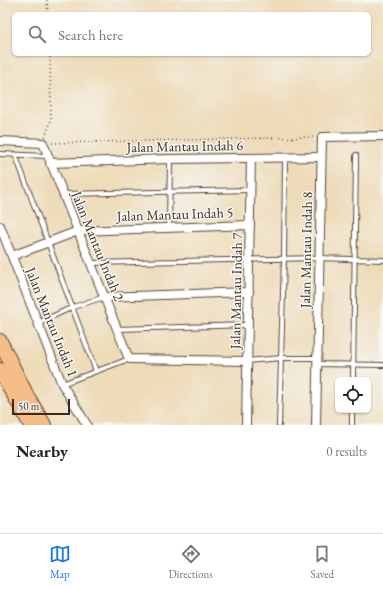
<!DOCTYPE html>
<style>
:root{--surface:#fff;--page:#f2f2f2;--text:#222;--muted:#767676;--line:#e0e0e0;--accent:#1a73e8}
body{margin:0;font-family:"EB Garamond",serif;background:var(--page);color:var(--text)}
.controls{position:absolute;right:12px;bottom:12px;display:grid;overflow:hidden;border-radius:6px;box-shadow:0 1px 3px #0004}
.controls button{width:36px;height:36px;display:grid;place-items:center;padding:0;border:0;border-bottom:1px solid var(--line);background:var(--surface);color:var(--text);font:20px sans-serif}
.scale{position:absolute;left:12px;bottom:10px;width:58px;box-sizing:border-box;padding-left:4px;border:2px solid #3b2a1e;border-top:0;font-size:11px;line-height:14px;white-space:nowrap;color:#3b2a1e;-webkit-text-stroke:3px #f6f6f2;paint-order:stroke}
.list{margin:0;padding:0;list-style:none}
h2{display:flex;justify-content:space-between;align-items:center;height:52px;margin:0;padding:0 16px;font-size:17px}
h2 small{font-size:13px;font-weight:400;color:var(--muted)}
.icon{flex:none;width:22px;height:22px;fill:none;stroke:currentColor;stroke-width:2;stroke-linecap:round;stroke-linejoin:round}
.map{position:relative;flex:none;width:383px;height:425px;overflow:hidden}
.search{position:absolute;background:var(--surface);box-shadow:0 1px 3px #0004;left:12px;right:12px;top:12px;height:44px;display:flex;align-items:center;gap:10px;box-sizing:border-box;padding:0 14px;border-radius:6px;color:var(--muted);font-size:15px}
.sheet{height:108px;background:var(--surface)}
nav{display:flex;justify-content:space-around;align-items:center;box-sizing:border-box;height:56px;border-top:1px solid var(--line);background:var(--surface);font-size:11px;color:var(--muted)}
nav a{display:grid;justify-items:center;gap:2px}
nav .on{color:var(--accent)}
.map>svg:first-child{display:block}
</style>
<div class="map">
<svg width="383" height="425" viewBox="0 0 383 425">
<rect width="100%" height="100%" fill="#f6f6f2"/>
<filter id="ink" filterUnits="userSpaceOnUse"><feTurbulence type="fractalNoise" baseFrequency=".025" numOctaves="2"/><feDisplacementMap in="SourceGraphic" scale="8" xChannelSelector="R" yChannelSelector="G"/><feConvolveMatrix kernelMatrix="1 2 1 2 8 2 1 2 1" color-interpolation-filters="sRGB"/></filter>
<filter id="wash" filterUnits="userSpaceOnUse"><feTurbulence type="fractalNoise" baseFrequency=".012" numOctaves="4" result="noise"/><feDisplacementMap in="SourceGraphic" scale="16" xChannelSelector="R" yChannelSelector="G"/><feGaussianBlur stdDeviation="0.9" result="paint"/><feColorMatrix in="noise" values="0 0 0 0 0 0 0 0 0 0 0 0 0 0 0 0 0 1.4 0 .05"/><feComposite in="paint" operator="in"/></filter>
<g filter="url(#wash)">
<rect width="100%" height="100%" fill="#eedcb9"/>
</g>
<g filter="url(#ink)">
<g fill="none" stroke-linecap="round" stroke-linejoin="round">
<defs>
<g id="lane">
<polyline points="0,154 47,156"/>
<polyline points="15,154 96,371"/>
<polyline points="64,194 251,190"/>
<polyline points="169,227 170,159"/>
<polyline points="91,263 318,258 383,260"/>
<polyline points="38,323 73,307 104,297"/>
<polyline points="117,329 248,325"/>
<polyline points="247,361 282,358 317,358"/>
<polyline points="317,364 383,365"/>
<polyline points="353,380 356,155"/>
<polyline points="62,384 129,359"/>
<polyline points="279,425 284,259 285,158"/>
<polyline points="352,425 352,410"/>
</g>
<g id="street">
<polyline points="0,141 43,143 129,359 247,361"/>
<polyline points="50,163 170,159 320,157"/>
<polyline points="0,226 62,384 87,425"/>
<polyline points="12,256 78,231 250,225"/>
<polyline points="104,297 249,292"/>
<polyline points="246,425 251,158"/>
<polyline points="316,425 322,137 383,136"/>
</g>
<g id="highway">
<polyline points="0,341 26,394 44,425"/>
<polyline points="0,370 31,425"/>
</g>
</defs>
<use href="#lane" stroke="#564535" stroke-width="6"/>
<use href="#street" stroke="#564535" stroke-width="10"/>
<use href="#highway" stroke="#564535" stroke-width="16"/>
<g stroke="#564535" stroke-width="1.5" stroke-dasharray="1 3" stroke-linecap="butt">
<polyline points="47,0 48,14"/>
<polyline points="45,137 51,120 50,54"/>
<polyline points="52,143 314,137"/>
</g>
<use href="#lane" stroke="#fff" stroke-width="4"/>
<use href="#street" stroke="#fff" stroke-width="8"/>
<use href="#highway" stroke="#f7bd88" stroke-width="14"/>
</g>
</g>
<g text-anchor="middle" dominant-baseline="central" stroke-width="3" stroke-linejoin="round" paint-order="stroke">
<g font-size="14" fill="#3b2a1e" stroke="#f6f6f2">
<text transform="translate(185 146) rotate(-1)">Jalan Mantau Indah 6</text>
<text transform="translate(175 214) rotate(-2)">Jalan Mantau Indah 5</text>
<text transform="translate(98 246) rotate(68)">Jalan Mantau Indah 2</text>
<text transform="translate(306 250) rotate(-89)">Jalan Mantau Indah 8</text>
<text transform="translate(236 291) rotate(-89)">Jalan Mantau Indah 7</text>
<text transform="translate(52 322) rotate(68)">Jalan Mantau Indah 1</text>
</g>
</g>
</svg>
<div class="controls">
<button><svg class="icon" aria-label="locate" viewBox="0 0 24 24"><circle cx="12" cy="12" r="6"/><path d="M12 2v4M12 18v4M2 12h4M18 12h4"/></svg></button>
</div>
<div class="scale">50 m</div>
<div class="search"><svg class="icon" aria-label="search" viewBox="0 0 24 24"><circle cx="10" cy="10" r="6"/><path d="M15 15l6 6"/></svg>Search here</div>
</div>
<section class="sheet">
<h2>Nearby<small>0 results</small></h2>
<ul class="list">
</ul>
</section>
<nav>
<a class="on"><svg class="icon" aria-label="map" viewBox="0 0 24 24"><path d="M3 6l6-2 6 2 6-2v14l-6 2-6-2-6 2zM9 4v14M15 6v14"/></svg>Map</a>
<a><svg class="icon" aria-label="directions" viewBox="0 0 24 24"><path d="M12 3l9 9-9 9-9-9zM9 14v-3h6M13 9l2 2-2 2"/></svg>Directions</a>
<a><svg class="icon" aria-label="saved" viewBox="0 0 24 24"><path d="M7 4h10v16l-5-4-5 4z"/></svg>Saved</a>
</nav>
